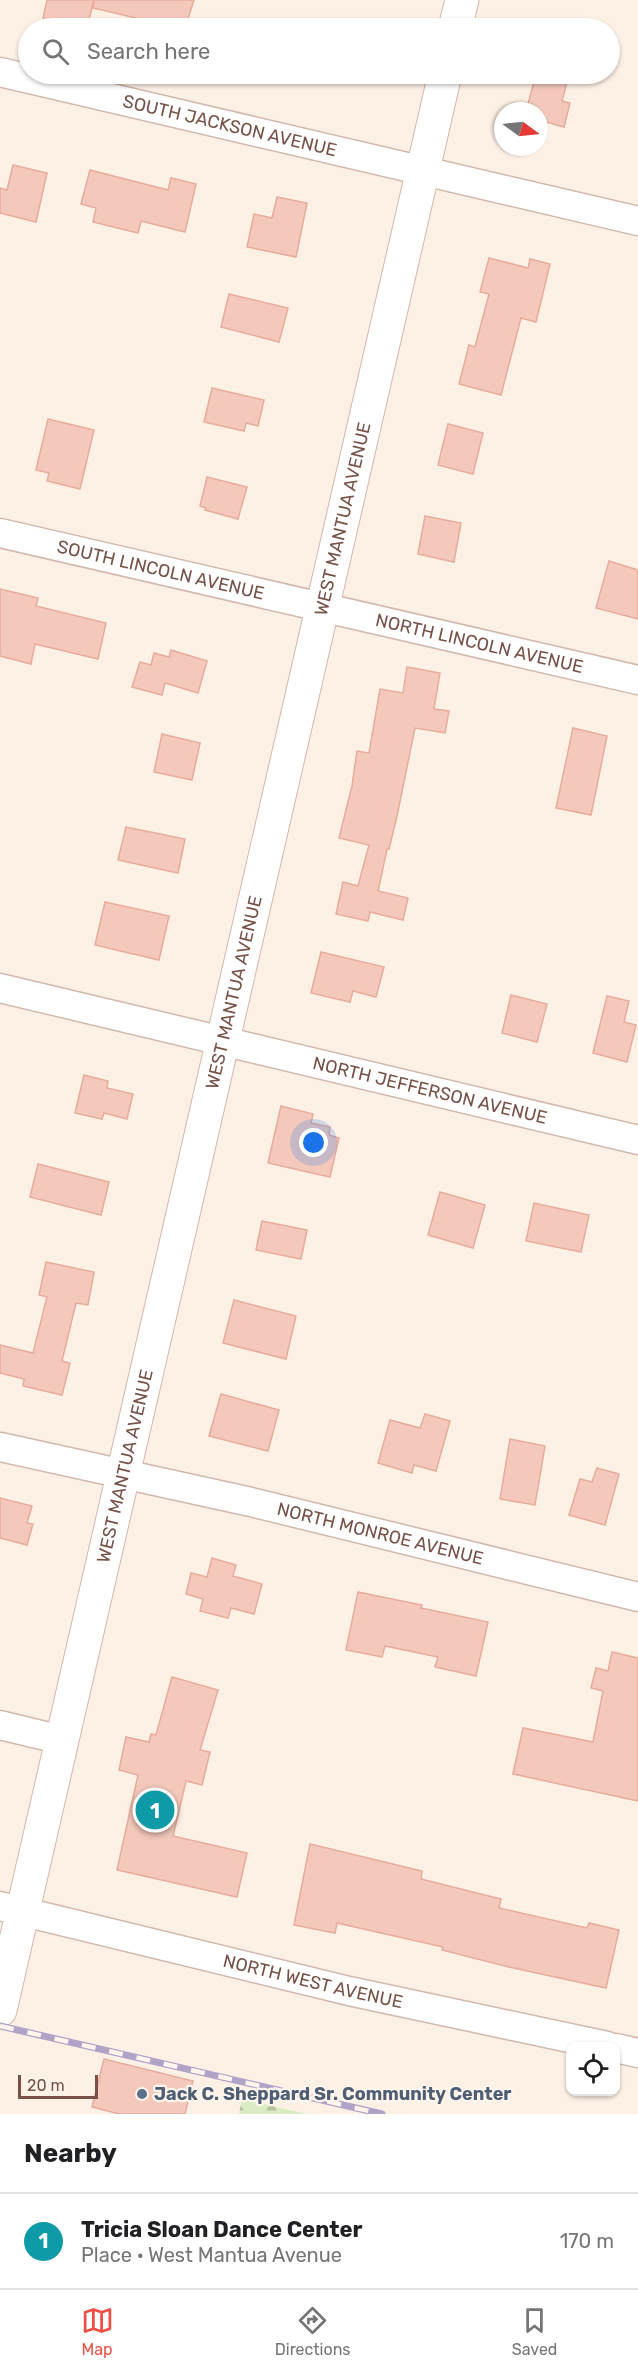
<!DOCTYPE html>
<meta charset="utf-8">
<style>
:root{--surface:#fff;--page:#f6f6f6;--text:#202124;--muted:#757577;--line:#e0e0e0;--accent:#ec5045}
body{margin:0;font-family:Rubik,sans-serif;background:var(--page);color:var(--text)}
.controls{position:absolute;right:18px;bottom:18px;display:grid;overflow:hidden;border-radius:12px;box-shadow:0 2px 4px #0004}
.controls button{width:54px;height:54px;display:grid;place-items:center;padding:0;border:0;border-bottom:2px solid var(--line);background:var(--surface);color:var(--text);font:30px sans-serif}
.compass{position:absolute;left:494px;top:102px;width:54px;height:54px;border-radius:50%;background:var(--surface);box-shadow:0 2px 4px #0004;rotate:105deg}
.scale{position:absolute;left:18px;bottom:15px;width:80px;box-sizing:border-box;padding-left:6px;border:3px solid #785249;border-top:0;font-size:16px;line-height:21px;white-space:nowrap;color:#785249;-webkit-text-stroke:4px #fff5ec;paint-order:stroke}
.you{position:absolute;left:314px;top:1143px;width:21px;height:21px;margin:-15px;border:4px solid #fff;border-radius:50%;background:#1a73e8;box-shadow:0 0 0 9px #1a73e833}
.badge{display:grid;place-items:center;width:39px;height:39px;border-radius:50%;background:var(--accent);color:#fff;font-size:20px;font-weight:700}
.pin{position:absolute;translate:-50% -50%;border:3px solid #fff;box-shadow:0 2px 6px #0006}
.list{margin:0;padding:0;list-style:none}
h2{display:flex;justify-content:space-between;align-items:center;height:78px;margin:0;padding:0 24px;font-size:26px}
h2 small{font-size:20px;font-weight:400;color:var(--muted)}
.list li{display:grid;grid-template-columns:39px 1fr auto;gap:18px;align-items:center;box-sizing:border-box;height:96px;padding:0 24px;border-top:2px solid var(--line)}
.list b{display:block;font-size:22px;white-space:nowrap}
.list p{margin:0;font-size:20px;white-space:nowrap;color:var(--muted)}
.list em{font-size:20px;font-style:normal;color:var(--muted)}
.icon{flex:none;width:33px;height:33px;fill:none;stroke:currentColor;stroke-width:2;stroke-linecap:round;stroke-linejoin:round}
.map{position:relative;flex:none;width:638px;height:2114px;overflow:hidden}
.search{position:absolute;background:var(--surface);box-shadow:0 2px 4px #0004;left:18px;right:18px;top:18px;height:66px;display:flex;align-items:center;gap:15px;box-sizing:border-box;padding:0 21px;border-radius:33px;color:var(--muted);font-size:22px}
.sheet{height:174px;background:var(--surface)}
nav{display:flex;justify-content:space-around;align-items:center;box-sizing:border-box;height:84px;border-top:2px solid var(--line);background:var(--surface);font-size:16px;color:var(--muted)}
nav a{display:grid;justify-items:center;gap:3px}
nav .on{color:var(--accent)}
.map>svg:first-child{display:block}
</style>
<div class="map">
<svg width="638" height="2114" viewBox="0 0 638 2114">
<defs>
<pattern id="forest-firs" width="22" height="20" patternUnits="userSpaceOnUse" patternTransform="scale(1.5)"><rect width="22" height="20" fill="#daecc3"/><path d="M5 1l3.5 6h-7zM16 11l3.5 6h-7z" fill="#b6c2a0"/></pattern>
</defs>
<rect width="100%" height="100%" fill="#fdf0e5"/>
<polygon fill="url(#forest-firs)" points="242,2099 307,2114 239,2114"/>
<g fill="#f4c9bc" stroke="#e7ac9b" stroke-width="1.5">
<polygon points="47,0 94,0 87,28 43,18"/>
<polygon points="94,0 194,0 185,28 134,28 136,18 93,8"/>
<polygon points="536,74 569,74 562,101 570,103 564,127 539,120 539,111 526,111"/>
<polygon points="13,165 47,173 36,222 0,213 0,188 7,190"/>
<polygon points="90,170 168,190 171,178 196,184 185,232 141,221 138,233 93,222 96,208 81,204"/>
<polygon points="277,197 307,203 296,257 247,247 254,214 272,218"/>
<polygon points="489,258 528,268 530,259 550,264 536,322 521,318 501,395 459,384 469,345 475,347 489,294 480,292"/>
<polygon points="229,294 288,308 279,342 221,327"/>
<polygon points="212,388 264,400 258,426 246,423 244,431 204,422"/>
<polygon points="48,419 94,430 80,489 47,481 49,473 36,470"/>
<polygon points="448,424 483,433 473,474 438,465"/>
<polygon points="207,477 247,487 238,519 205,510 206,508 200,506"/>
<polygon points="425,516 461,523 454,562 418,554"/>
<polygon points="609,561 638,570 638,619 596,608"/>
<polygon points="0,589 38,598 36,606 106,623 98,659 35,644 31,664 0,656"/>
<polygon points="171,650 207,661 198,693 165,683 162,695 132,687 140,662 151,665 154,653 169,657"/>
<polygon points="407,667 440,673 434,709 449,711 445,733 415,728 397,816 389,849 387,849 378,891 408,898 403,920 370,912 368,921 336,914 343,882 358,886 369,845 339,838 352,786 357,751 369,753 380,689 403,693"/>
<polygon points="573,728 607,736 591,815 556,808"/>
<polygon points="162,734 200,743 192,780 154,772"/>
<polygon points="126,827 185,839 178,873 118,860"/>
<polygon points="105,902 169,916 159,960 95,945"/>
<polygon points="321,952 384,967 376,997 353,991 350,1002 311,993"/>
<polygon points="511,995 547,1004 537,1042 502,1033"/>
<polygon points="607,996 629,1001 624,1022 636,1025 627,1062 593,1053"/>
<polygon points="84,1075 108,1081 107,1088 133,1094 127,1119 104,1113 102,1119 75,1113"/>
<polygon points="281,1106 313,1114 311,1123 330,1127 329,1135 339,1138 330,1177 268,1163"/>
<polygon points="38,1164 109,1182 101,1215 30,1197"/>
<polygon points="440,1192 485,1205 473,1248 428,1235"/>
<polygon points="534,1203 589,1215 581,1252 526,1241"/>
<polygon points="262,1221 307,1230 301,1259 256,1250"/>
<polygon points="46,1262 94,1272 88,1305 76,1303 62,1361 70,1363 62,1395 23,1386 24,1379 0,1373 0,1345 33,1353 47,1297 39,1295"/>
<polygon points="234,1300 296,1316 286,1359 223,1343"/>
<polygon points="221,1394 279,1410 268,1451 209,1436"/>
<polygon points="425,1414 450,1421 436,1471 414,1465 412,1473 378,1463 390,1420 420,1428"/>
<polygon points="510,1439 545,1446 535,1505 500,1499"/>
<polygon points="597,1468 619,1474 605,1525 569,1515 580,1479 592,1482"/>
<polygon points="0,1498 32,1506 27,1523 33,1524 27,1545 0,1538"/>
<polygon points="212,1558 236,1565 233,1576 262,1584 254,1614 231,1608 228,1618 200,1611 203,1599 186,1594 191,1573 207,1577"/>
<polygon points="358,1592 422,1605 421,1608 488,1622 476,1676 435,1667 438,1657 385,1646 382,1657 346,1650"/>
<polygon points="612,1652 638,1658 638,1801 513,1774 523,1728 593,1742 603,1691 591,1688 596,1668 608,1671"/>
<polygon points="172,1677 218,1690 200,1750 210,1752 202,1785 186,1781 173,1836 247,1853 237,1897 117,1870 138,1775 119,1770 126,1737 149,1742 151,1734 156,1735"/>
<polygon points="310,1844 422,1871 421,1879 501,1899 499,1908 587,1928 589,1923 619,1930 606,1988 509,1967 442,1950 443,1947 337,1923 335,1933 294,1925"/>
<polygon points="104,2059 193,2081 185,2114 119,2114 92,2107"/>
</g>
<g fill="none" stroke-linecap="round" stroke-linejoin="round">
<defs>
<g id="street">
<path id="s1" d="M0 72 638 221"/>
<path id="s2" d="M0 533 638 680"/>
<path id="s3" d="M0 988 638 1140"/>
<path id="s4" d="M0 1447 251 1502 638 1597"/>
<polyline points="0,1725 62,1740"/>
<path id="s5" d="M0 1906 349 1991 607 2046"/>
<polyline points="616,2048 638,2053"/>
</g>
<g id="secondary">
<polyline points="455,28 462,0"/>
<path id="s6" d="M0 2010 445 74"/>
</g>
</defs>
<use href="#street" stroke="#d2b8ad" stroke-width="31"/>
<use href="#secondary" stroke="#d5b7ab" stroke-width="35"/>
<use href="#street" stroke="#fff" stroke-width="28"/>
<use href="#secondary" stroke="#fff" stroke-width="33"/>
<defs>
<polyline id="rail" points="0,2026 382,2114"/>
</defs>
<use href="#rail" stroke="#b1a3c8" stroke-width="7"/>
<use href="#rail" stroke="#fff5ec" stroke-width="4.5" stroke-dasharray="14" stroke-linecap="butt"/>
</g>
<circle fill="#5c6f8a" stroke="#fff5ec" stroke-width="2" cx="142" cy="2094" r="6"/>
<g text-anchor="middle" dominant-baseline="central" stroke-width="4.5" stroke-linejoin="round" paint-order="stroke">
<g font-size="18" fill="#785249" stroke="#fff5ec">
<text stroke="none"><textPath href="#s1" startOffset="236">SOUTH JACKSON AVENUE</textPath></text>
<text stroke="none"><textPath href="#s6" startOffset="1530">WEST MANTUA AVENUE</textPath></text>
<text stroke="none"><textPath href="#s2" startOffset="165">SOUTH LINCOLN AVENUE</textPath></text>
<text stroke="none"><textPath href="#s2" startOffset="492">NORTH LINCOLN AVENUE</textPath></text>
<text stroke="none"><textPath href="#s6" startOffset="1044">WEST MANTUA AVENUE</textPath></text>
<text stroke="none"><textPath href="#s3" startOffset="442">NORTH JEFFERSON AVENUE</textPath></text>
<text stroke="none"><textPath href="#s6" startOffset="558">WEST MANTUA AVENUE</textPath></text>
<text stroke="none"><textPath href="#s4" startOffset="390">NORTH MONROE AVENUE</textPath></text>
<text stroke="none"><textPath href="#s5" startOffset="322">NORTH WEST AVENUE</textPath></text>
</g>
<g font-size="18" font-weight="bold" fill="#4e5e75" stroke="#fff5ec" text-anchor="start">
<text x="154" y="2094">Jack C. Sheppard Sr. Community Center</text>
</g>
</g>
</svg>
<div class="controls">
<button><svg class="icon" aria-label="locate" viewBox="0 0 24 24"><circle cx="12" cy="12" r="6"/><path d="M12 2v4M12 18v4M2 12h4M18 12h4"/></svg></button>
</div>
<svg class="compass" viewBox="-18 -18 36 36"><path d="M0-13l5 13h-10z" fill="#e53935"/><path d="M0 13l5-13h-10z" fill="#757577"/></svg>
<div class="scale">20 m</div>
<div class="you"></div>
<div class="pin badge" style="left:155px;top:1810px;background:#0f9aa8">1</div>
<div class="search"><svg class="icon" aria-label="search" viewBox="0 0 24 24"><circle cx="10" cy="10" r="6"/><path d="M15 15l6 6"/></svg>Search here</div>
</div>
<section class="sheet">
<h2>Nearby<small></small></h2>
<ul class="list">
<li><span class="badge" style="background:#0f9aa8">1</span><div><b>Tricia Sloan Dance Center</b><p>Place · West Mantua Avenue</p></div><em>170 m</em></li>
</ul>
</section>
<nav>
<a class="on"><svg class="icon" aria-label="map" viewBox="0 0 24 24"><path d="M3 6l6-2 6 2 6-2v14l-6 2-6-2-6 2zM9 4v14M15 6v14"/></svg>Map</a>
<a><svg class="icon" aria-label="directions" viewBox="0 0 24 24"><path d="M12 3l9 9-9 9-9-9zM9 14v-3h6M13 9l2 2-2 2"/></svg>Directions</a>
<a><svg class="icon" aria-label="saved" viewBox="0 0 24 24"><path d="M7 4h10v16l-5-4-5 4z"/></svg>Saved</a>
</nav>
